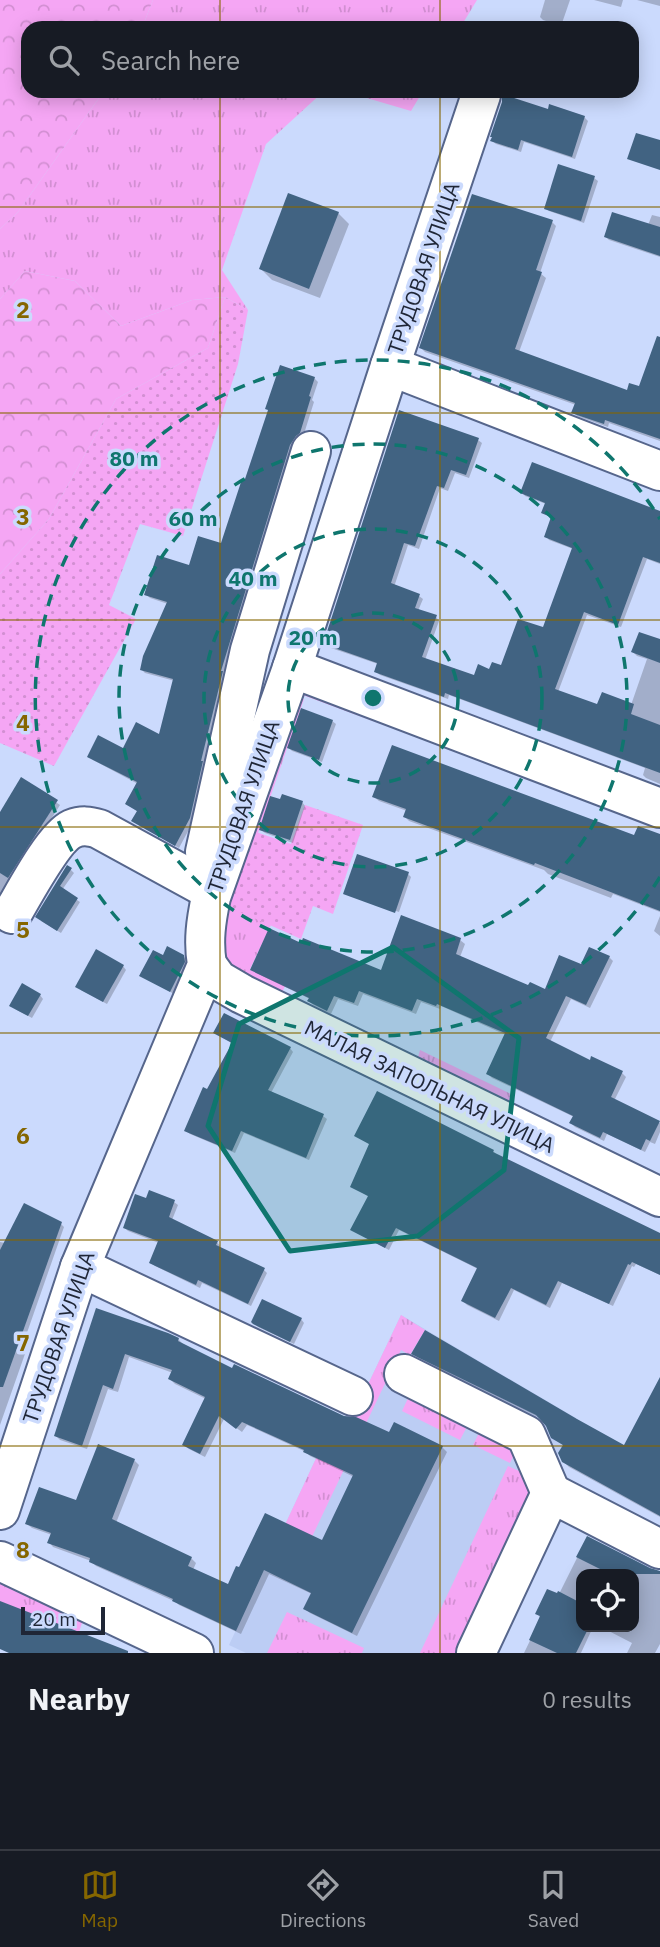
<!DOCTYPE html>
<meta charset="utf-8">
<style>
:root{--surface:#171b24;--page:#242831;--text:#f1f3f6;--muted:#9ea1a6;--line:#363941;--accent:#856600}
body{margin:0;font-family:"IBM Plex Sans",sans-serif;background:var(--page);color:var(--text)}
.controls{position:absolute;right:21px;bottom:21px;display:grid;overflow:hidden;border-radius:14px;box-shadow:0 4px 18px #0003}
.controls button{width:63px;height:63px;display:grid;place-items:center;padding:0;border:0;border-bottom:2px solid var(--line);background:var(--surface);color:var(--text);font:35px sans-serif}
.scale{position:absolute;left:21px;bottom:18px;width:84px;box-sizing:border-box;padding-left:7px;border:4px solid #1f2636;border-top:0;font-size:19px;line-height:24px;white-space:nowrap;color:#1f2636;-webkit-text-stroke:5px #cbdafd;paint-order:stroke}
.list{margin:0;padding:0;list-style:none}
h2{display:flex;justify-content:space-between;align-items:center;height:91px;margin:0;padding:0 28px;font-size:30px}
h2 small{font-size:23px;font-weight:400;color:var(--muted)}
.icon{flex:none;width:38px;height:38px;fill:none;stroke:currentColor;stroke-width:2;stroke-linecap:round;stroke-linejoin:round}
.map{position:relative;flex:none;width:660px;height:1653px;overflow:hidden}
.search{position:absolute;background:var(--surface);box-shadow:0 4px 18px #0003;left:21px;right:21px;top:21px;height:77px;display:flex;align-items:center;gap:18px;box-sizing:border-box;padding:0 24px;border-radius:21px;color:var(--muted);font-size:26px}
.sheet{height:196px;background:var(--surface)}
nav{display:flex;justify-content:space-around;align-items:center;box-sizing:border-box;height:98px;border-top:2px solid var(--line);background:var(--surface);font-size:19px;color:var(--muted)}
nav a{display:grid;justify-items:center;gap:4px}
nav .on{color:var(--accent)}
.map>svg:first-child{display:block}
</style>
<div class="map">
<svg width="660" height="1653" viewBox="0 0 660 1653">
<defs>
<pattern id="grass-tufts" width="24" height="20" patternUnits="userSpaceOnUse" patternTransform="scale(1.75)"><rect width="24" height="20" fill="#f5a6f4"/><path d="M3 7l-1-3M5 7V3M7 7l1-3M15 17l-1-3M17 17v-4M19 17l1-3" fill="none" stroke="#d28fd2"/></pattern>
<pattern id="forest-crowns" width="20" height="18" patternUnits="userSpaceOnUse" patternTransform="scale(1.75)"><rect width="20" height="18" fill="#f5a6f4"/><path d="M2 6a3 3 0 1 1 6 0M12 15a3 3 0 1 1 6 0" fill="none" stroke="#d28fd2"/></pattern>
<pattern id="park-dots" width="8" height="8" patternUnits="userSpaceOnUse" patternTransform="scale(1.75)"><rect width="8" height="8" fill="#f5a6f4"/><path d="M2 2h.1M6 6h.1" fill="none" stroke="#d28fd2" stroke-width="1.8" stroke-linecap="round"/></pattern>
</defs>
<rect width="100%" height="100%" fill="#cbdafd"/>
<polygon fill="#bccdf4" points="401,1315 576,1418 464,1653 246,1653 229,1645 319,1452 333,1458"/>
<g fill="url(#grass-tufts)">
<polygon points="153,0 477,0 460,28 142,28"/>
<polygon points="104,91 324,91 266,144 222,270 248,310 225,297 192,300 121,326 75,281 25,271 0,299 0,229 18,212"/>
<polygon points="343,91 423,91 411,111"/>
<polygon points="316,689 415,726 411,735 300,694"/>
<polygon points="295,696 304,699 259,830 258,833 256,833 230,907 271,925 250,969 285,986 279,999 223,961 214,935"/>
<polygon points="420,1050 513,1095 505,1112 415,1068"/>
<polygon points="401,1315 425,1330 410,1355 401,1350 310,1541 283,1529 319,1452 333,1458"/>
<polygon points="411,1392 470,1421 460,1440 402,1411"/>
<polygon points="482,1427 519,1445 510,1463 473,1445"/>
<polygon points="508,1466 541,1481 457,1653 420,1653"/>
<polygon points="0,1576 83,1620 79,1632 0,1605"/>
<polygon points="287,1612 364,1648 362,1653 267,1653"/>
</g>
<g fill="url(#forest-crowns)">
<polygon points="0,0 153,0 142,28 28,28 28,91 104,91 18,212 0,229"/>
<polygon points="25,271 75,281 121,326 192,300 225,297 208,348 116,399 49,519 0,574 0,299"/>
</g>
<g fill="url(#park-dots)">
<polygon points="225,297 248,310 238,364 183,536 140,524 109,605 136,619 54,766 0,743 0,574 49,519 116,399 208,348"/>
<polygon points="305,805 363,825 333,914 313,906 301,939 229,907 256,832 291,844"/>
</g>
<g fill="#0003">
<polygon points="545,0 570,0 561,26 543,20 540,17"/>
<polygon points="594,0 623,0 621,7"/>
<polygon points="637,0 660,0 660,6"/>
<polygon points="549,111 584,117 588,121 575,159 524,142 521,152 496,144 492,141"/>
<polygon points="594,178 598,181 584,223 549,211 546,208"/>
<polygon points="338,213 349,224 320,298 272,280 261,269"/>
<polygon points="652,215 660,217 660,216 660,257 609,240 606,237 648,225"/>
<polygon points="552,222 556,226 540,273 546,278 519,352 628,392 640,388 660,373 660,441 609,423 608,427 577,416 573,412 576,405 425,352 421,348"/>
<polygon points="314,378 318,382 312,400 314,402 303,437 293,449 224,675 226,676 204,765 206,767 193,822 179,848 133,821 138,812 127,804 138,784 93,760 89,756 123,750 160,737 175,681 145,673 142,670 168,604 150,598 146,594 190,568 222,546 246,482"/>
<polygon points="400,412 478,440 482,443 469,478 455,473 448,491 440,488 419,549 408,545 394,587 419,596 423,599 418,611 436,617 439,621 425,660 475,677 502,668 544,629 573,549 549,540 546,536 553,519 543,513 546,504 525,496 522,492 660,513 660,564 647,559 621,627 587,615 558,692 598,706 631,705 647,659 637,656 633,652 660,641 660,784 646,778 643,775 645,768 449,695 448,699 380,675 376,672 378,664 328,647 325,644"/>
<polygon points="332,721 336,724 322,762 292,751 289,748"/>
<polygon points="22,779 60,805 0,900 0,816"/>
<polygon points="374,797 635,838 660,844 660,912 613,894 611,898 548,874 544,870 409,821 405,817 407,811 379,801"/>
<polygon points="302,802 305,806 293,843 265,833 261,830"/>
<polygon points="68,867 74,873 62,890 80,902 61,933 41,921"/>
<polygon points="408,874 411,877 399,912 345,894"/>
<polygon points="660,916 660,936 654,931"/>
<polygon points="460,940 465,944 460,957 529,988 545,991 582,966 609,957 613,961 590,1008 571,999 550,1042 590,1062 622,1073 626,1077 614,1101 660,1123 660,1132 655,1144 650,1142 645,1152 607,1134 604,1141 575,1127 571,1123 574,1117 492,1078 488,1074 506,1035 441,1006 440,1009 421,1002 416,1014 363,994 358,1006 338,999 331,1014 313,1005 309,1001 310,999 256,973 252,969 302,945 382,973"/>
<polygon points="183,956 187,960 187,966 174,994 142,976 163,957"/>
<polygon points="123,966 126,970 107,1004 81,990"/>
<polygon points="40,995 43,999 32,1018 15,1009"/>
<polygon points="215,1033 290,1048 293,1052 271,1093 323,1116 327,1119 309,1160 244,1133 235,1153 190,1134 186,1131 233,1044"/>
<polygon points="356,1136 493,1151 497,1155 660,1235 660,1275 636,1264 634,1267 632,1266 613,1306 562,1283 550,1308 514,1290 499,1321 467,1305 463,1301 478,1269 399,1230 389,1250 352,1230 369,1197 352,1186 371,1145"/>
<polygon points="150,1192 174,1202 178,1205 172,1220 217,1242 220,1246 219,1248 264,1270 267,1273 251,1306 202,1283 200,1288 155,1266 151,1263 159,1243 128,1231 125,1228 147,1200"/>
<polygon points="61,1224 64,1227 22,1347 26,1351 0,1425 0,1242 5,1243"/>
<polygon points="97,1311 178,1339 183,1344 233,1370 343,1417 389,1435 442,1447 447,1452 357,1636 310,1613 305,1609 312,1594 269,1574 241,1634 179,1605 176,1602 96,1566 91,1561 53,1547 49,1542 52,1535 32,1528 27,1524 77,1502 134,1460 139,1465 116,1523 191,1558 196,1563 193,1570 228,1586 323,1542 354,1477 310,1456 306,1452 247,1425 242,1432 224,1419 205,1457 189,1449 184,1445 206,1399 175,1384 170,1379 173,1373 129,1357 118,1392 108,1389 87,1449 60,1440 56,1436"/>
<polygon points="301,1319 304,1323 294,1344 258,1327 253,1322"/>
<polygon points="413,1353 625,1447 660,1380 660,1517 569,1467 563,1461 564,1446 553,1437 542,1419 418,1358"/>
<polygon points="587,1538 649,1570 660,1573 660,1644 655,1653 627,1653 632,1643 601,1627 634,1627 634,1574 581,1574 581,1627 593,1627 581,1653 524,1653 541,1618 537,1614 558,1596"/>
</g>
<g fill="#416382">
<polygon points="502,94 548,109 549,104 585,116 572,157 521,140 518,150 490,141 492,137 490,137 502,102"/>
<polygon points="636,133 660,140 660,170 627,159"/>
<polygon points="558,164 595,176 581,221 544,209"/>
<polygon points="288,193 339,212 309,289 259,269"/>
<polygon points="472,194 553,220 536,270 542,272 515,349 627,390 629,383 639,386 657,336 660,337 660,439 605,420 604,424 571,413 575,403 419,348"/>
<polygon points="612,212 660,227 660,256 604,237"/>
<polygon points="280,365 315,377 309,396 311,397 300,433 296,436 290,445 221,671 223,671 201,761 203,761 190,818 175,846 131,821 137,811 125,804 137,782 87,757 98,735 123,748 136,722 159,734 173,679 140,670 143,656 167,602 144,595 157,555 189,565 198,536 221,543 242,479 245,479 268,410 265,409"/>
<polygon points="399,410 479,438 466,475 451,470 444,488 437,486 415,546 404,543 391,583 420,594 415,608 437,615 422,657 474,675 478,664 489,669 492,662 501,665 518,619 543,627 572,548 544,537 551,517 541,513 545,503 520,493 532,462 660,511 660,563 643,557 618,625 584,612 555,689 597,704 602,692 634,704 631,714 660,725 660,773 445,693 444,697 374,672 377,663 323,644"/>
<polygon points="639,632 660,639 660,663 631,652"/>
<polygon points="301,708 333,720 319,760 287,748"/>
<polygon points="392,745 634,835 638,826 660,834 660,911 535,863 534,865 403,817 406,809 372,797"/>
<polygon points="21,777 58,800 8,878 0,873 0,812"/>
<polygon points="282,794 303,801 290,840 259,830 270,796 280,799"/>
<polygon points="357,854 409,872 395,913 343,894"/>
<polygon points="67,865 72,868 60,886 78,898 57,931 35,917"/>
<polygon points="401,915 461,938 456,954 528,985 530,982 545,989 559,955 581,964 589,947 610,956 586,1005 566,996 546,1038 590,1060 591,1056 623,1071 611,1097 660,1121 650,1141 646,1139 641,1150 603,1132 600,1138 569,1123 573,1116 486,1074 505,1033 437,1004 436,1006 417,999 412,1011 359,991 354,1003 334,996 327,1011 307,1001 309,998 250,970 269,928 301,943 303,938 381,970"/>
<polygon points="167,946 184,955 185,962 170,992 139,976 153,950 163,955"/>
<polygon points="96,949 124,965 103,1002 75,987"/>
<polygon points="22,983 41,994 28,1016 9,1006"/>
<polygon points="224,1013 291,1047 268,1090 324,1114 306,1158 241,1131 232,1151 184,1131 203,1087 207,1089 232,1043 213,1033"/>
<polygon points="377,1091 494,1150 493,1152 660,1233 660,1275 632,1262 630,1265 628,1264 609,1304 558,1281 546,1305 511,1288 495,1318 461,1301 477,1268 396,1228 385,1248 350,1230 368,1196 350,1187 369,1144 354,1136"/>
<polygon points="149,1190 175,1200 169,1217 218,1241 216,1245 265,1268 248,1304 198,1280 196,1285 149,1263 158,1241 123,1228 135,1194 146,1198"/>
<polygon points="24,1203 62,1222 3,1387 0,1387 0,1250"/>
<polygon points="262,1299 302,1318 290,1342 253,1324 251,1322"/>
<polygon points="96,1308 168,1333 179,1338 178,1341 232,1368 234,1364 344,1416 356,1417 389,1432 394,1422 443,1446 352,1633 303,1609 311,1593 264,1570 236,1631 172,1601 173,1599 89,1562 90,1558 47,1543 51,1533 25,1524 39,1487 76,1500 98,1444 135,1459 112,1519 192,1557 188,1566 228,1584 236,1566 239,1567 265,1513 322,1540 353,1475 303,1452 304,1450 242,1422 236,1429 219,1416 200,1454 182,1445 205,1397 168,1379 172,1370 125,1354 113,1389 103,1385 82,1446 54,1436"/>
<polygon points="425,1330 577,1419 624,1445 660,1377 660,1516 562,1462 558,1453 563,1445 551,1438 546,1426 536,1415 411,1354"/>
<polygon points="587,1536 650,1568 660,1571 660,1574 610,1574 576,1557"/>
<polygon points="547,1589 557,1593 558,1591 581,1603 581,1627 589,1627 576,1653 557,1653 529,1640 540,1616 535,1614"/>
<polygon points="0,1601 128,1651 128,1653 9,1653 0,1649"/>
</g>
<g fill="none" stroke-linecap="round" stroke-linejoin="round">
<defs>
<g id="minor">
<polyline points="390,366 660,471"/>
<polyline points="292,668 660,808"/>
<polyline points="205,852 250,650 311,451"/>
<path d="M12 914C24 894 53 838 72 829 82 825 89 826 99 829L205 887"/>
<polyline points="207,965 218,980 242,994 660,1197"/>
<polyline points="80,1267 353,1396"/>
<polyline points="404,1374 526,1435 551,1493"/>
<polyline points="551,1493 660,1549"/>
<path d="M0 1510 80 1267 207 965C203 941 206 921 211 897L292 668 390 366 481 95"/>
<polyline points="0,1561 194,1653"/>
<polyline points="476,1653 551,1493"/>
</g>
</defs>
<use href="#minor" stroke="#56668c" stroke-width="42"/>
<use href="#minor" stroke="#fff" stroke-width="38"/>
</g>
<path fill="#0f766e" fill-opacity="0.2" stroke="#0f766e" stroke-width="5" stroke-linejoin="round" d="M393 947 519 1038 504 1170 418 1236 290 1251 208 1126 239 1024Z"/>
<path fill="none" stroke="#856600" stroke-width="2" stroke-opacity="0.55" d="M220 0V28M440 0V28M220 91V1653M440 91V1653M0 207H660M0 413H660M0 620H660M0 827H660M0 1033H660M0 1240H660M0 1446H660"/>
<g fill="none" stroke="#0f766e" stroke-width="3.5" stroke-dasharray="12 9">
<circle cx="373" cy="698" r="85"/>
<circle cx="373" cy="698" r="169"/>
<circle cx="373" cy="698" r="254"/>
<path d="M660 877A338 338 0 1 1 660 519"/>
</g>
<g text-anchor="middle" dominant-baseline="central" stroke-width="7" stroke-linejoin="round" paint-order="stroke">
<g font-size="21" fill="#1f2636" stroke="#cbdafd">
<text transform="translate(423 268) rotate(-71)">ТРУДОВАЯ УЛИЦА</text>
<text transform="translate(243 806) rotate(-71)">ТРУДОВАЯ УЛИЦА</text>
<text transform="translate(430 1086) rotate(26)">МАЛАЯ ЗАПОЛЬНАЯ УЛИЦА</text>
<text transform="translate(58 1337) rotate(-71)">ТРУДОВАЯ УЛИЦА</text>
</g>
</g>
<g font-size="23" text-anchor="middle" font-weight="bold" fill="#856600" stroke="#cbdafd" stroke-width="7" stroke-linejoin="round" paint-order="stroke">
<text x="23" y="318">2</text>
<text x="23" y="525">3</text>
<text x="23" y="731">4</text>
<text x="23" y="938">5</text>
<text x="23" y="1144">6</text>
<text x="23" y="1351">7</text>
<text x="23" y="1558">8</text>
</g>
<circle cx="373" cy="698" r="10" fill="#0f766e" stroke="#cbdafd" stroke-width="3.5"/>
<g font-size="21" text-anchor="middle" font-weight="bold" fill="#0f766e" stroke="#cbdafd" stroke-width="7" stroke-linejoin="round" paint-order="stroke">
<text x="134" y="466">80 m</text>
<text x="193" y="526">60 m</text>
<text x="253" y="586">40 m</text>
<text x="313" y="645">20 m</text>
</g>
</svg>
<div class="controls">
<button><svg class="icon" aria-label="locate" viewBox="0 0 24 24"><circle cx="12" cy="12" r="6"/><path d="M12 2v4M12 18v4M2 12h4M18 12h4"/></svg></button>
</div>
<div class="scale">20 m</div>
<div class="search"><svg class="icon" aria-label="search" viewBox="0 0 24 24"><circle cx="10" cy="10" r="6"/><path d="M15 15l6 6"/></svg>Search here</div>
</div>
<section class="sheet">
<h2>Nearby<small>0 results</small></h2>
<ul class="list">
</ul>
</section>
<nav>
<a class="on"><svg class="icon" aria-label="map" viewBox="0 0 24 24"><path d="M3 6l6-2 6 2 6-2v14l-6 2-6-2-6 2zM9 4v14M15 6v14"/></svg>Map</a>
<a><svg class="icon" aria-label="directions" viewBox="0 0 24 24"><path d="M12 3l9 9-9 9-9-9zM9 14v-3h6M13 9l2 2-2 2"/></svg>Directions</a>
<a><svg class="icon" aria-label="saved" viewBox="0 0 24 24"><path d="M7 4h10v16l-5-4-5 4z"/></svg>Saved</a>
</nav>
